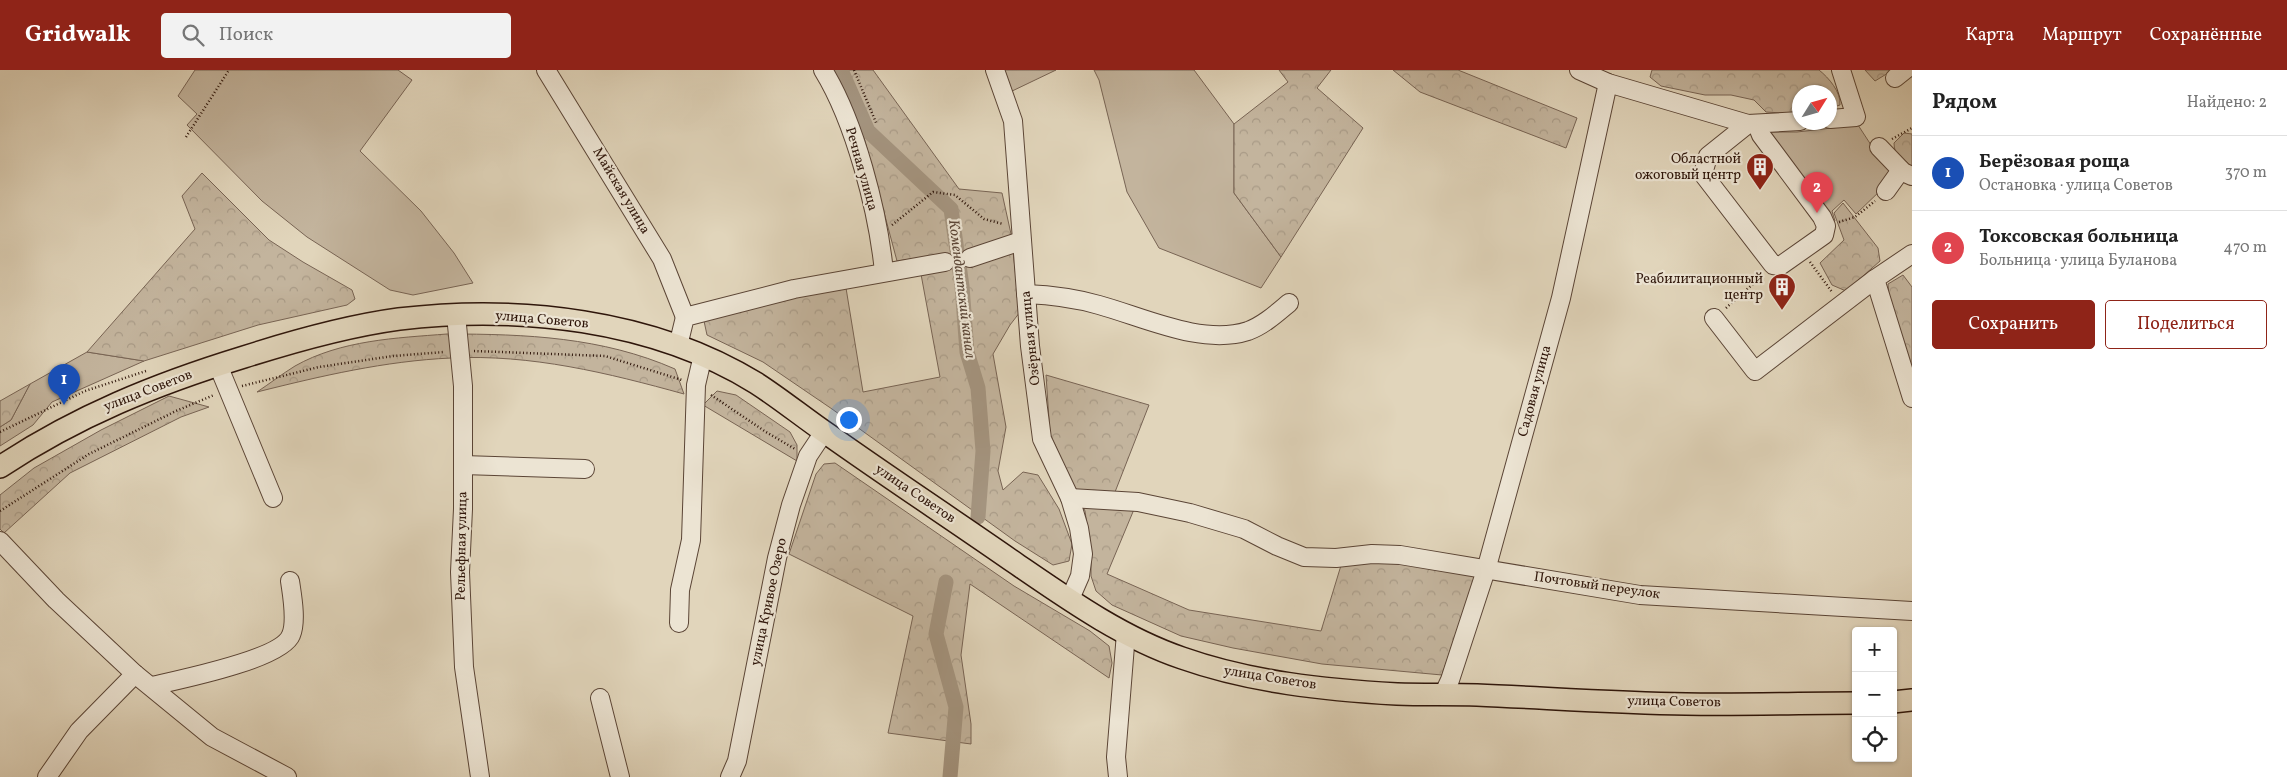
<!DOCTYPE html>
<html lang="ru">
<meta charset="utf-8">
<style>
:root{--surface:#fff;--page:#f2f2f2;--text:#222;--muted:#767676;--line:#e0e0e0;--accent:#8f2418}
body{margin:0;font-family:Vollkorn,serif;background:var(--page);color:var(--text)}
.controls{position:absolute;right:15px;bottom:15px;display:grid;overflow:hidden;border-radius:5px;box-shadow:0 1px 4px #0004}
.controls button{width:45px;height:45px;display:grid;place-items:center;padding:0;border:0;border-bottom:1px solid var(--line);background:var(--surface);color:var(--text);font:25px sans-serif}
.compass{position:absolute;left:1792px;top:15px;width:45px;height:45px;border-radius:50%;background:var(--surface);box-shadow:0 1px 4px #0004;rotate:53deg}
.you{position:absolute;left:848px;top:349px;width:18px;height:18px;margin:-12px;border:4px solid #fff;border-radius:50%;background:#1a73e8;box-shadow:0 0 0 8px #1a73e833}
.badge{display:grid;place-items:center;width:32px;height:32px;border-radius:50%;background:var(--accent);color:#fff;font-size:16px;font-weight:700}
.pin{position:absolute;translate:-50% -41px;filter:drop-shadow(0 1px 2px #0008)}
.pin::after{content:'';position:absolute;top:26px;width:18px;height:15px;background:inherit;clip-path:polygon(0 0,100% 0,50% 100%)}
.list{margin:0;padding:0;list-style:none}
h2{display:flex;justify-content:space-between;align-items:center;height:65px;margin:0;padding:0 20px;font-size:21px}
h2 small{font-size:16px;font-weight:400;color:var(--muted)}
.list li{display:grid;grid-template-columns:32px 1fr auto;gap:15px;align-items:center;box-sizing:border-box;height:75px;padding:0 20px;border-top:1px solid var(--line)}
.list b{display:block;font-size:19px;white-space:nowrap}
.list p{margin:0;font-size:16px;white-space:nowrap;color:var(--muted)}
.list em{font-size:16px;font-style:normal;color:var(--muted)}
.actions{display:flex;gap:10px;padding:15px 20px}
.actions a{flex:1;padding:11px 0;border:1px solid var(--accent);border-radius:5px;text-align:center;font-size:18px;color:var(--accent)}
.actions .main{background:var(--accent);color:#fff}
.icon{flex:none;width:28px;height:28px;fill:none;stroke:currentColor;stroke-width:2;stroke-linecap:round;stroke-linejoin:round}
.map{position:relative;flex:none;width:1912px;height:707px;overflow:hidden}
header{display:flex;align-items:center;gap:30px;box-sizing:border-box;height:70px;padding:0 25px;background:var(--accent);color:#fff}
header strong{font-size:24px}
nav{display:flex;gap:28px;margin-inline-start:auto;font-size:18px}
.search{width:350px;height:45px;background:var(--page);display:flex;align-items:center;gap:12px;box-sizing:border-box;padding:0 18px;border-radius:5px;color:var(--muted);font-size:19px}
main{display:flex}
aside{flex:1;background:var(--surface)}
.map>svg:first-child{display:block}
</style>
<header>
<strong>Gridwalk</strong>
<div class="search"><svg class="icon" aria-label="search" viewBox="0 0 24 24"><circle cx="10" cy="10" r="6"/><path d="M15 15l6 6"/></svg>Поиск</div>
<nav><a>Карта</a><a>Маршрут</a><a>Сохранённые</a></nav>
</header>
<main>
<div class="map">
<svg width="1912" height="707" viewBox="0 0 1912 707">
<defs>
<pattern id="forest-crowns" width="20" height="18" patternUnits="userSpaceOnUse" patternTransform="scale(1.25)"><rect width="20" height="18" fill="#c3b49d"/><path d="M2 6a3 3 0 1 1 6 0M12 15a3 3 0 1 1 6 0" fill="none" stroke="#a89a86"/></pattern>
</defs>
<rect width="100%" height="100%" fill="#e1d5bb"/>
<filter id="stains"><feTurbulence type="fractalNoise" baseFrequency=".004" numOctaves="4"/><feColorMatrix values="0 0 0 0 .2 0 0 0 0 .09 0 0 0 0 .02 0 0 0 .5 -.17"/></filter>
<radialGradient id="worn" r=".72"><stop offset=".6" stop-color="#630" stop-opacity="0"/><stop offset="1" stop-color="#630" stop-opacity=".3"/></radialGradient>
<g fill="#c3b49d" stroke="#786454">
<polygon points="195,0 398,0 412,10 360,81 421,141 454,183 473,213 413,225 390,220 307,167 262,131 187,55 197,44 178,26"/>
<polygon points="1000,0 1056,0 1008,23"/>
<polygon points="1094,0 1194,0 1234,54 1234,123 1281,187 1261,218 1159,178 1127,122 1099,10"/>
<polygon points="1858,55 1873,78 1895,100 1883,118 1856,144 1844,130 1832,141 1835,151 1827,154 1761,62 1797,62"/>
<polygon points="87,282 144,291 52,332 33,355 0,376 0,357 11,350 30,314"/>
</g>
<g fill="url(#forest-crowns)" stroke="#786454">
<polygon points="846,0 873,0 959,119 1002,123 1011,164 1020,242 1010,255 993,284 1006,357 998,401 1003,420 1023,402 1038,405 1059,439 1072,474 1069,491 1053,495 1015,471 832,339 763,292 707,265 704,251 795,226 846,218 863,322 940,307 918,188 897,191"/>
<polygon points="1279,0 1331,0 1317,18 1363,58 1281,187 1234,123 1234,54 1288,12"/>
<polygon points="1393,0 1458,0 1577,48 1566,78 1420,22"/>
<path d="M1652 0H1819C1829 8 1841 22 1840 35L1830 38V22H1800L1799 44 1766 42 1754 30 1731 25H1705L1661 16 1650 7Z"/>
<polygon points="1865,0 1893,0 1875,11"/>
<path d="M1904 63 1912 64V98C1901 94 1894 84 1894 73Z"/>
<polygon points="202,103 269,170 303,192 352,220 355,229 347,235 258,255 144,291 87,282 195,159 182,126"/>
<polygon points="1843,133 1878,178 1880,191 1846,221 1832,215 1820,193 1844,170 1834,143"/>
<polygon points="1903,205 1912,217 1912,305 1890,236 1888,214"/>
<path d="M447 264C526 264 602 267 675 299L684 324C608 303 531 284 451 288 385 291 321 306 257 322 269 314 282 304 295 296 341 270 396 268 447 264Z"/>
<polygon points="1046,305 1149,335 1115,422 1140,425 1107,504 1189,540 1321,561 1346,479 1480,491 1442,605 1322,594 1233,578 1181,566 1112,535 1096,521 1091,506 1091,483 1085,441 1050,364"/>
<polygon points="30,314 11,350 0,357 0,331"/>
<polygon points="717,321 736,325 790,362 797,375 797,391 703,335"/>
<polygon points="169,326 209,337 181,347 70,403 4,463 0,459 0,425 34,398 101,360"/>
<polygon points="835,393 1014,516 1090,561 1109,576 1112,593 1109,608 970,514 961,585 971,654 971,674 888,663 913,546 789,484 816,404 824,394"/>
</g>
<g fill="none" stroke-linecap="round" stroke-linejoin="round">
<g stroke="#a4947f" stroke-width="15">
<polyline points="841,0 868,61 951,139 962,216 967,282 978,318 983,381 978,447"/>
<polyline points="946,512 936,564 956,637 950,707"/>
</g>
<defs>
<g id="minor">
<polyline points="546,0 662,189 685,247"/>
<path d="M823 0C855 52 878 141 884 202"/>
<polyline points="995,0 1013,51 1030,276 1042,369 1070,428 1079,458 1083,484 1080,506 1070,529"/>
<polyline points="1579,0 1608,13 1748,54 1800,51"/>
<polyline points="1895,8 1905,0"/>
<polyline points="1830,49 1856,47 1841,0"/>
<polyline points="1748,54 1708,86 1703,104 1773,195 1780,196 1824,165 1826,156 1822,147 1761,65 1757,55"/>
<polyline points="1879,77 1903,102 1912,106"/>
<polyline points="1886,121 1901,100"/>
<polyline points="1912,184 1875,209 1912,328"/>
<polyline points="970,188 1021,171"/>
<path d="M1026 224C1050 225 1075 228 1099 235 1143 247 1202 276 1248 261 1264 255 1277 243 1289 233"/>
<polyline points="456,245 463,316 463,439 460,502 464,597 480,707"/>
<polyline points="1714,248 1755,301 1875,209"/>
<polyline points="678,276 685,247 794,219 945,192"/>
<polyline points="218,295 273,428"/>
<polyline points="463,395 585,399"/>
<polyline points="1070,428 1138,432 1190,443 1244,459 1277,476 1304,487 1336,488 1372,484 1400,485 1640,525 1912,541"/>
<polyline points="0,471 56,530 135,604 212,667 287,707"/>
<polyline points="679,553 680,520 691,470 696,315 703,285"/>
<path d="M152 616C178 610 282 589 291 565 297 551 292 525 290 511"/>
<polyline points="1444,623 1450,610 1486,500 1561,228 1608,13"/>
<polyline points="600,628 620,707"/>
<polyline points="47,707 79,661 135,604"/>
<polyline points="730,707 737,691 777,488 791,435 808,386 824,362"/>
<polyline points="1118,707 1116,687 1126,563"/>
</g>
<g id="major">
<path d="M0 397C77 346 156 314 244 287 294 271 347 256 399 249 518 235 652 249 756 313 781 329 804 348 829 365 891 409 955 451 1018 495 1069 530 1123 568 1182 588 1250 612 1325 620 1397 624 1424 625 1451 624 1477 625 1547 628 1617 633 1686 634 1743 635 1799 633 1856 633"/>
<polyline points="1893,632 1912,630"/>
</g>
</defs>
<use href="#minor" stroke="#5b4536" stroke-width="20"/>
<use href="#major" stroke="#2e150a" stroke-width="24"/>
<g stroke="#2e150a" stroke-width="2.5" stroke-dasharray="1 2.5" stroke-linecap="butt">
<polyline points="854,0 877,55"/>
<polyline points="186,67 229,0"/>
<polyline points="1892,69 1912,58"/>
<polyline points="1839,152 1855,147 1875,131"/>
<polyline points="892,155 933,122 955,125 984,149 1003,154"/>
<polyline points="1810,192 1832,222"/>
<polyline points="1726,238 1763,205"/>
<polyline points="474,281 605,286 682,310"/>
<polyline points="242,316 319,297 393,286 444,282"/>
<polyline points="711,325 766,362 795,379"/>
<polyline points="0,362 85,321 146,301"/>
<polyline points="0,441 89,384 176,341 214,325"/>
</g>
<use href="#minor" stroke="#ece4d3" stroke-width="18"/>
<use href="#major" stroke="#e1d5bb" stroke-width="21"/>
</g>
<defs>
<symbol id="building-pin" viewBox="-11 -11 22 30"><path d="M0 17L-7.5 6A9.5 9.5 0 1 1 7.5 6Z" fill="#8f2418" stroke="#ece4d3"/><path d="M-4-6H4V6H1V3H-1V6H-4ZM-2.5-4.3h1.7v1.8h-1.7ZM.8-4.3h1.7v1.8H.8ZM-2.5-1h1.7V.8h-1.7ZM.8-1h1.7V.8H.8Z" fill="#fff"/></symbol>
</defs>
<g fill-rule="evenodd">
<use href="#building-pin" x="1744" y="81" width="32" height="43"/>
<use href="#building-pin" x="1766" y="201" width="32" height="43"/>
</g>
<g text-anchor="middle" dominant-baseline="central" stroke-width="4.5" stroke-linejoin="round" paint-order="stroke">
<g font-size="14" fill="#2e150a" stroke="#ece4d3" text-anchor="end">
<text x="1741" y="89">Областной<tspan x="1741" dy="16">ожоговый центр</tspan></text>
<text x="1763" y="209">Реабилитационный<tspan x="1763" dy="16">центр</tspan></text>
</g>
<g font-size="14" fill="#2e150a" stroke="#ece4d3">
<text transform="translate(861 99) rotate(74)">Речная улица</text>
<text transform="translate(621 121) rotate(59)">Майская улица</text>
<text transform="translate(542 250) rotate(5)">улица Советов</text>
<text transform="translate(1031 268) rotate(-96)">Озёрная улица</text>
<text transform="translate(148 321) rotate(-21)">улица Советов</text>
<text transform="translate(1535 321) rotate(-75)">Садовая улица</text>
<text transform="translate(915 424) rotate(34)">улица Советов</text>
<text transform="translate(462 476) rotate(-89)">Рельефная улица</text>
<text transform="translate(1597 516) rotate(8)">Почтовый переулок</text>
<text transform="translate(769 532) rotate(-78)">улица Кривое Озеро</text>
<text transform="translate(1270 608) rotate(9)">улица Советов</text>
<text transform="translate(1674 632) rotate(1)">улица Советов</text>
</g>
<g font-size="15" font-style="italic" fill="#5d4839" stroke="#ece4d3">
<text transform="translate(961 219) rotate(83)">Комендантский канал</text>
</g>
</g>
<rect width="100%" height="100%" filter="url(#stains)"/>
<rect width="100%" height="100%" fill="url(#worn)"/>
</svg>
<div class="controls">
<button>+</button>
<button>−</button>
<button><svg class="icon" aria-label="locate" viewBox="0 0 24 24"><circle cx="12" cy="12" r="6"/><path d="M12 2v4M12 18v4M2 12h4M18 12h4"/></svg></button>
</div>
<svg class="compass" viewBox="-18 -18 36 36"><path d="M0-13l5 13h-10z" fill="#e53935"/><path d="M0 13l5-13h-10z" fill="#767676"/></svg>
<div class="you"></div>
<div class="pin badge" style="left:64px;top:335px;background:#1a4fb4">1</div>
<div class="pin badge" style="left:1817px;top:143px;background:#e0444e">2</div>
</div>
<aside>
<h2>Рядом<small>Найдено: 2</small></h2>
<ul class="list">
<li><span class="badge" style="background:#1a4fb4">1</span><div><b>Берёзовая роща</b><p>Остановка · улица Советов</p></div><em>370 m</em></li>
<li><span class="badge" style="background:#e0444e">2</span><div><b>Токсовская больница</b><p>Больница · улица Буланова</p></div><em>470 m</em></li>
</ul>
<div class="actions"><a class="main">Сохранить</a><a>Поделиться</a></div>
</aside>
</main>
